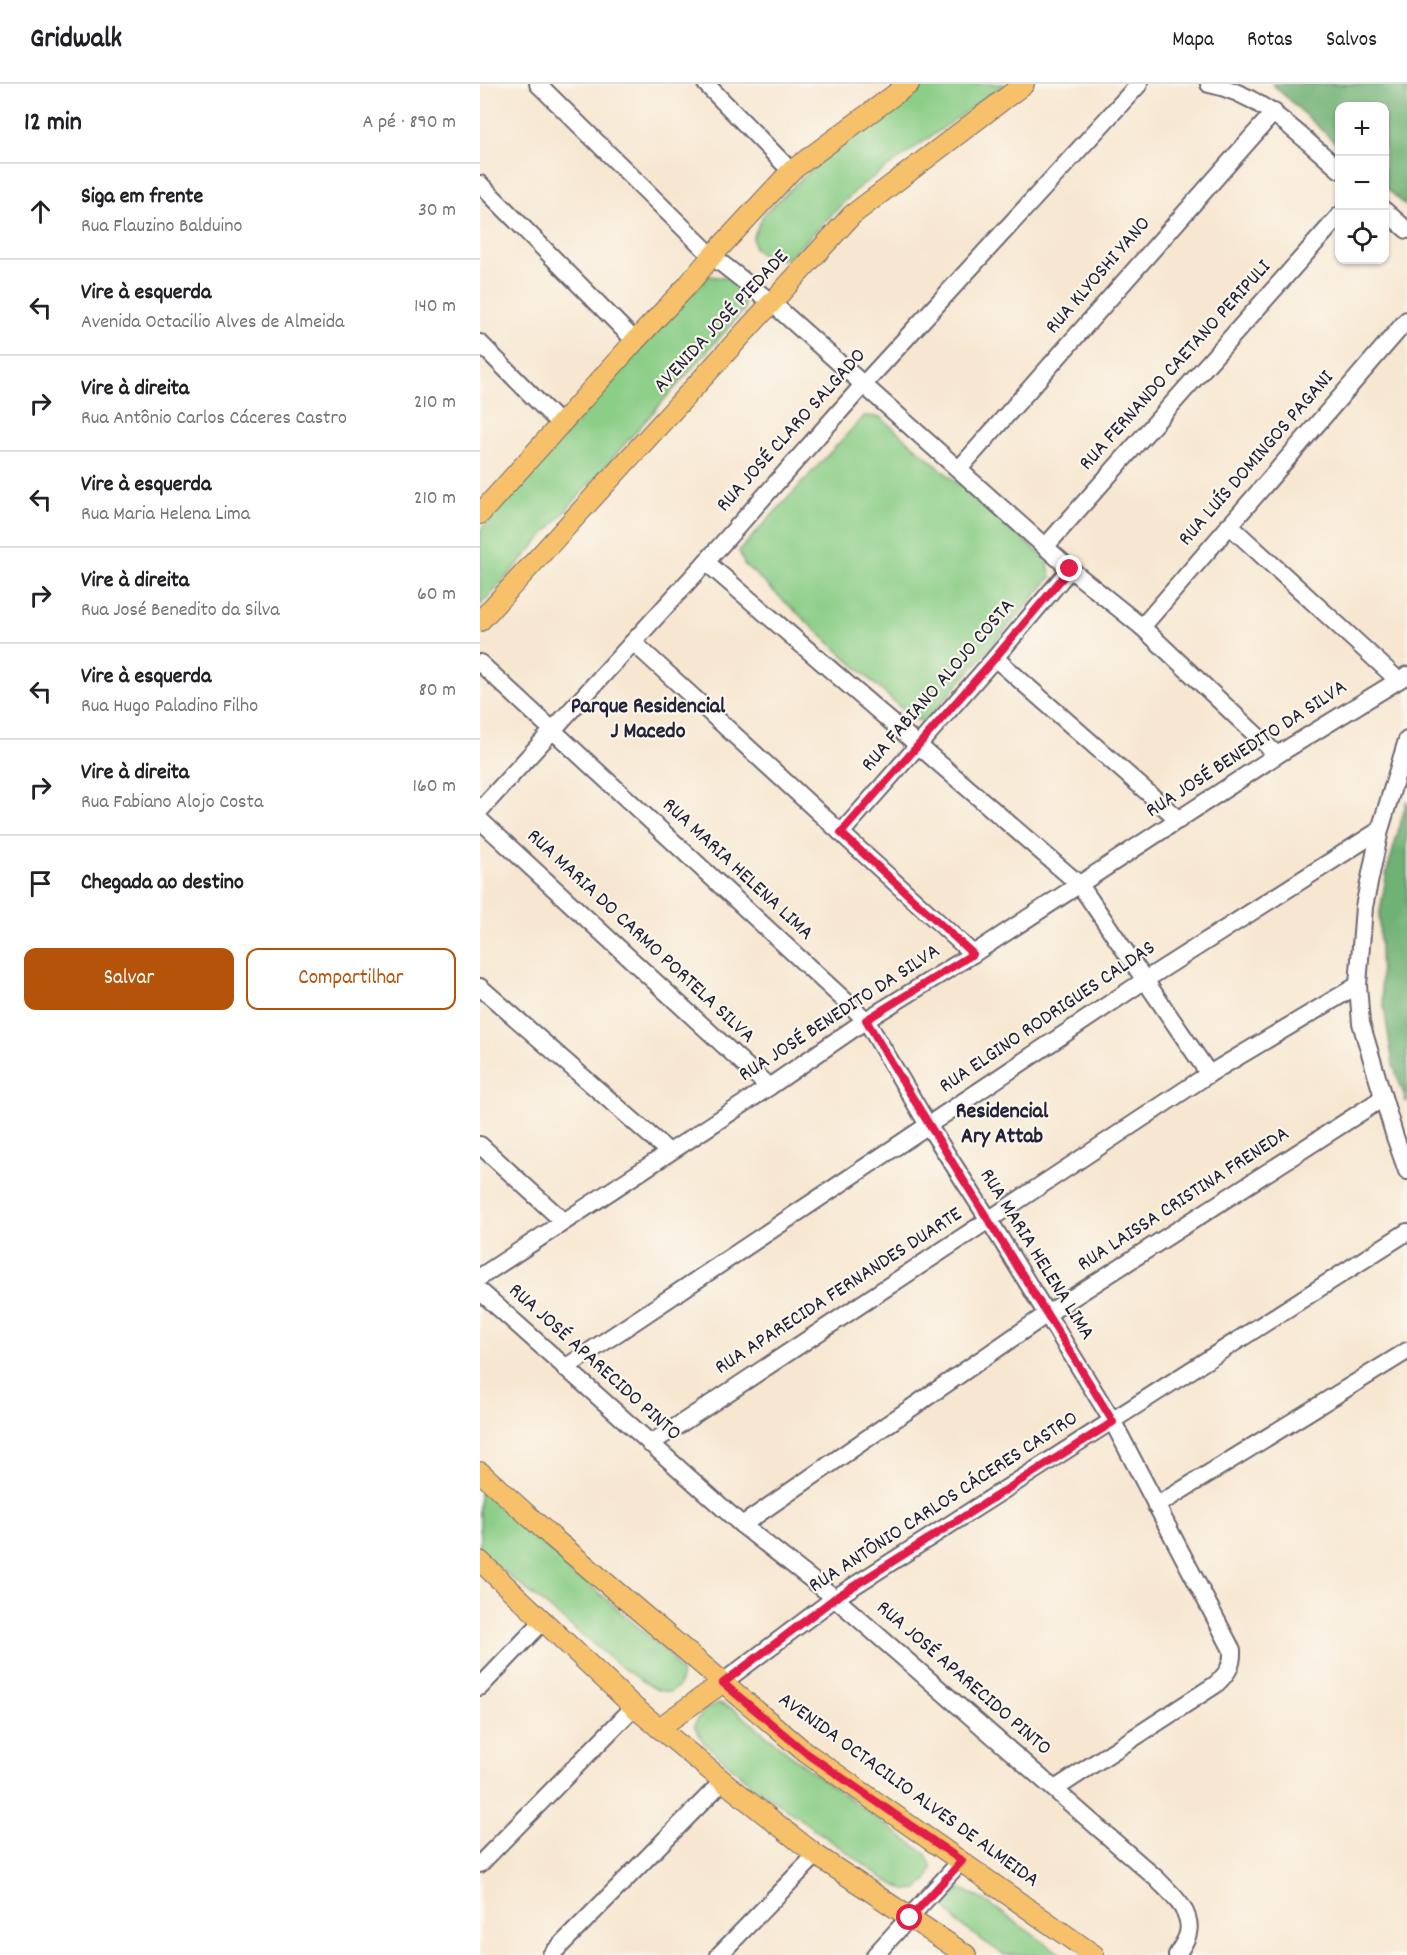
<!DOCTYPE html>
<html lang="pt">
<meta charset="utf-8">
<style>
:root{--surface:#fff;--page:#f6f6f6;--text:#202124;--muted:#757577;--line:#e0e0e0;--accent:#b45309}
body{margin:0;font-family:Dekko,sans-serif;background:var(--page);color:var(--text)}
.controls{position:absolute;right:18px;top:18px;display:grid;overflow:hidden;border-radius:12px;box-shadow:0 2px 4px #0004}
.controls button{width:54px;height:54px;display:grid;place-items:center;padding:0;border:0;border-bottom:2px solid var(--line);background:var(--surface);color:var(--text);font:30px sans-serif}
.stop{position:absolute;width:18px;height:18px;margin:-14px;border:4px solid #e11d48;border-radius:50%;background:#fff}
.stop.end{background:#e11d48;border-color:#fff;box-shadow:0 2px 6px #0008}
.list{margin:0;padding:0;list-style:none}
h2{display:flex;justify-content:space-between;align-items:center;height:78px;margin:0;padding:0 24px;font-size:26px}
h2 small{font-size:20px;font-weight:400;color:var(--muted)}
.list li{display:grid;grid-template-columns:39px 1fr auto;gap:18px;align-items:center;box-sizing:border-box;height:96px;padding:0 24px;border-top:2px solid var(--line)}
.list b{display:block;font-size:22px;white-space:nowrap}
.list p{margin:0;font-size:20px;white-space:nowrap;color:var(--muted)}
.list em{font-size:20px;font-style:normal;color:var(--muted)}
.actions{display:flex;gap:12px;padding:18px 24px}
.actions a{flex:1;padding:14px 0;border:2px solid var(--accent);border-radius:12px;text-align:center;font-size:21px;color:var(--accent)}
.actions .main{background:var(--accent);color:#fff}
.icon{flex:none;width:33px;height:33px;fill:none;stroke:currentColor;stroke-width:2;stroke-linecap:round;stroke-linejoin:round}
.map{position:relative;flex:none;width:927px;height:1871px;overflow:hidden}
header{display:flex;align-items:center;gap:36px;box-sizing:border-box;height:84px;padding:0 30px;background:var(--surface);border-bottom:2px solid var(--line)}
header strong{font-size:28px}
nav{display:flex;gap:33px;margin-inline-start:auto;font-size:21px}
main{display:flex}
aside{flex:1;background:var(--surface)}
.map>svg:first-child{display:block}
</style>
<header>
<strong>Gridwalk</strong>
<nav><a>Mapa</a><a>Rotas</a><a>Salvos</a></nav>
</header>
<main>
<aside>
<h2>12 min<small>A pé · 890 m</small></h2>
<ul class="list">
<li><svg class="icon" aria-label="ahead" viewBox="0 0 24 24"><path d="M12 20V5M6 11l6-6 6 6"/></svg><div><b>Siga em frente</b><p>Rua Flauzino Balduino</p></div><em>30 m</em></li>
<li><svg class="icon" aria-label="left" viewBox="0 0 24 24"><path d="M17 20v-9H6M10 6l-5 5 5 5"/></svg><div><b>Vire à esquerda</b><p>Avenida Octacilio Alves de Almeida</p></div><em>140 m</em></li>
<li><svg class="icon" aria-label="right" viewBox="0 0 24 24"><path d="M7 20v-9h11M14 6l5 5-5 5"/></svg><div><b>Vire à direita</b><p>Rua Antônio Carlos Cáceres Castro</p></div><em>210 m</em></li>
<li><svg class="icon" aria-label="left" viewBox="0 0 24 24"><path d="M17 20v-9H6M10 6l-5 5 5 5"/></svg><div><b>Vire à esquerda</b><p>Rua Maria Helena Lima</p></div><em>210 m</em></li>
<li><svg class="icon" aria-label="right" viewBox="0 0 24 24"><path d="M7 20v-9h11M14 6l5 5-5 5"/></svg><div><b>Vire à direita</b><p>Rua José Benedito da Silva</p></div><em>60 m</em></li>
<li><svg class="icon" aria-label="left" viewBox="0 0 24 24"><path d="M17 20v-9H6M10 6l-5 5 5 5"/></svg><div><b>Vire à esquerda</b><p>Rua Hugo Paladino Filho</p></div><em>80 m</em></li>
<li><svg class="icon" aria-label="right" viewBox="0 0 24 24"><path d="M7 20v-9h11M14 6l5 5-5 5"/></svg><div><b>Vire à direita</b><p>Rua Fabiano Alojo Costa</p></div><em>160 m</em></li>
<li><svg class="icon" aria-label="arrive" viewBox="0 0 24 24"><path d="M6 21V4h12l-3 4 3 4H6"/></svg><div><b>Chegada ao destino</b></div></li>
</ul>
<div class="actions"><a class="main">Salvar</a><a>Compartilhar</a></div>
</aside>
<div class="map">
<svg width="927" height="1871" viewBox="0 0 927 1871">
<rect width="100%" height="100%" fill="#fbf7ec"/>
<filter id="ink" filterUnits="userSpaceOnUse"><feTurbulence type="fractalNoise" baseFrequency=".0167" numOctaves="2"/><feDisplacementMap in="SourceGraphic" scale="12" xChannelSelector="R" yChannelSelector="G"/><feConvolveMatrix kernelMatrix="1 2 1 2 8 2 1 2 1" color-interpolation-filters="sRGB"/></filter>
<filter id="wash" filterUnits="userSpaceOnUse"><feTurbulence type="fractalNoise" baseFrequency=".008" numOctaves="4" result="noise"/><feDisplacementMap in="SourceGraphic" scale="24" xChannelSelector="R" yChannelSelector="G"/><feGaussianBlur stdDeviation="1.35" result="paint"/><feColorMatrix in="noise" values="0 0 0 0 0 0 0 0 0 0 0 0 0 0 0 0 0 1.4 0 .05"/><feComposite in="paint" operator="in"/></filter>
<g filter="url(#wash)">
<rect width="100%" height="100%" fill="#f7e7d1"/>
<g fill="#8bce87" stroke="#567861" stroke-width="1.5">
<path d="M446 0H525L378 104 310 173C294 178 288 175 274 165L273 153 284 130 337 80Z"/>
<path d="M230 192C257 195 265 196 264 226L8 514 0 521V446L210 210Z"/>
<polygon points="384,332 400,333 567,476 571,493 446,637 434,636 264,480 259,467"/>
<polygon points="0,1405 189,1570 202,1590 199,1602 190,1608 177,1606 145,1586 0,1468"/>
<polygon points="239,1619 255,1626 335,1690 446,1770 452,1784 447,1797 438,1805 425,1806 406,1796 271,1700 224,1659 214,1641 224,1626"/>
<polygon points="480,1804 504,1816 582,1871 524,1871 479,1840 464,1822"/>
</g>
<g fill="#70b174" stroke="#496a58" stroke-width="1.5">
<polygon points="792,0 927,0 927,123 905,103 904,22 860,22 859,62"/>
<polygon points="927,716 927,1019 913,981 901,904 899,833 907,787"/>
</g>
</g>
<g filter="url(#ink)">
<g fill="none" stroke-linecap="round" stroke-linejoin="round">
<defs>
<g id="minor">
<polyline points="58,0 232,172 292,219 590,485 662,543 797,671"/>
<polyline points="226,0 311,87"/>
<path d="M729 0C782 10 820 52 860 86"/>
<polyline points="0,100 155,257"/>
<polyline points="904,126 927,146"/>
<polyline points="0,259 81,341"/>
<polyline points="479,385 794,28"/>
<polyline points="749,441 918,596"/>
<polyline points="565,463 860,131"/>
<polyline points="226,478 600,801 729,990"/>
<polyline points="662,543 927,236"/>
<polyline points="153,558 493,870"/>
<polyline points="515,574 699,736"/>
<path d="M0 579 386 936 448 1041 509 1136 633 1338 752 1566C753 1582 747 1590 735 1601L575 1705"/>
<polyline points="927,656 900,746 884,823 878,901 881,939 915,1053 927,1087"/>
<polyline points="0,726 226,478 384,300 659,0"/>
<polyline points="0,736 289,1003"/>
<polyline points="361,749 515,574 590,485"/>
<polyline points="0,903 189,1068"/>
<polyline points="0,1061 83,1137"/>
<polyline points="0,1193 289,1003 386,936 493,870 797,671 927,591"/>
<path d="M0 1207 262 1441 355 1514 677 1795C690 1809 713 1827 708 1849 707 1856 700 1865 697 1871"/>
<polyline points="85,1284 665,896 900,746"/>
<polyline points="170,1360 729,990 878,901"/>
<polyline points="676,1422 927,1267"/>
<polyline points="262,1441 567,1230 903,1014"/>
<polyline points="242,1599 355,1514 927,1148"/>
<polyline points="0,1603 64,1536"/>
<polyline points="0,1780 154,1623"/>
<polyline points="71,1871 243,1697"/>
<polyline points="239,1871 336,1771"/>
<polyline points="395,1871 481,1777"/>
</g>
<g id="major">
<polyline points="0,430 155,257 207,202 232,172 311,87 429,0"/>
<polyline points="0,537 372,131 544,0"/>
<polyline points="0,1388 72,1453 325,1668 614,1871"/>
<polyline points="0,1477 154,1623 243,1697 336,1771 486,1871"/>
<polyline points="179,1644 242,1599"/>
</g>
</defs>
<use href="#minor" stroke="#6d6770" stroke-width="20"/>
<use href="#major" stroke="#6d6770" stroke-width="22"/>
<use href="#minor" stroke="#fff" stroke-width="16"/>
<use href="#major" stroke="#f6c16b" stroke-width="20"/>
</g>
</g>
<g fill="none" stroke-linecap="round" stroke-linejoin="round" filter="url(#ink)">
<path stroke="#e11d48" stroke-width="8" d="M430 1834 482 1777 325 1668 243 1599 355 1514 633 1338C552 1203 466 1072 386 936L493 870 361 749 515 574 590 485"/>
</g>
<g text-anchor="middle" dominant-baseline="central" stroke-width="4.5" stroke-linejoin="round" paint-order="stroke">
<g font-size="21" fill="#22223b" stroke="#fbf7ec">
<text transform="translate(619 192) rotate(-49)">RUA KLYOSHI YANO</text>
<text transform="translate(242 238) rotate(-47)">AVENIDA JOSÉ PIEDADE</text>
<text transform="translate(696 282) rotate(-48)">RUA FERNANDO CAETANO PERIPULI</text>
<text transform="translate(312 347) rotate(-48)">RUA JOSÉ CLARO SALGADO</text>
<text transform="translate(777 375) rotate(-49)">RUA LUÍS DOMINGOS PAGANI</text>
<text transform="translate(459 602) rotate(-49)">RUA FABIANO ALOJO COSTA</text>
<text transform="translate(767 666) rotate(-33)">RUA JOSÉ BENEDITO DA SILVA</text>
<text transform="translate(257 786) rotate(43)">RUA MARIA HELENA LIMA</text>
<text transform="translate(160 853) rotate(43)">RUA MARIA DO CARMO PORTELA SILVA</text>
<text transform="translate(360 930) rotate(-33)">RUA JOSÉ BENEDITO DA SILVA</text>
<text transform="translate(568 934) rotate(-34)">RUA ELGINO RODRIGUES CALDAS</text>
<text transform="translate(704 1116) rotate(-33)">RUA LAISSA CRISTINA FRENEDA</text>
<text transform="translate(556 1171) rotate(58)">RUA MARIA HELENA LIMA</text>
<text transform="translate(359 1208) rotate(-33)">RUA APARECIDA FERNANDES DUARTE</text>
<text transform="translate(114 1279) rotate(42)">RUA JOSÉ APARECIDO PINTO</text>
<text transform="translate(464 1419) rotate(-33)">RUA ANTÔNIO CARLOS CÁCERES CASTRO</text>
<text transform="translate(483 1595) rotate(41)">RUA JOSÉ APARECIDO PINTO</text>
<text transform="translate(428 1707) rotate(36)">AVENIDA OCTACILIO ALVES DE ALMEIDA</text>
</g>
<g font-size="22" font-weight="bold" fill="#22223b" stroke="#fbf7ec">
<text x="168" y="623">Parque Residencial<tspan x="168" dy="25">J Macedo</tspan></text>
<text x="522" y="1028">Residencial<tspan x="522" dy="25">Ary Attab</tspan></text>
</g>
</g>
</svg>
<div class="controls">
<button>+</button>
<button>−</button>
<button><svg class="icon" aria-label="locate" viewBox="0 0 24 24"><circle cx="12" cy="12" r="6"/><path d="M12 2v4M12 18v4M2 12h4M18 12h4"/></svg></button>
</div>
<div class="stop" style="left:430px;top:1834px"></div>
<div class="stop end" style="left:590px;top:485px"></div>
</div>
</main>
